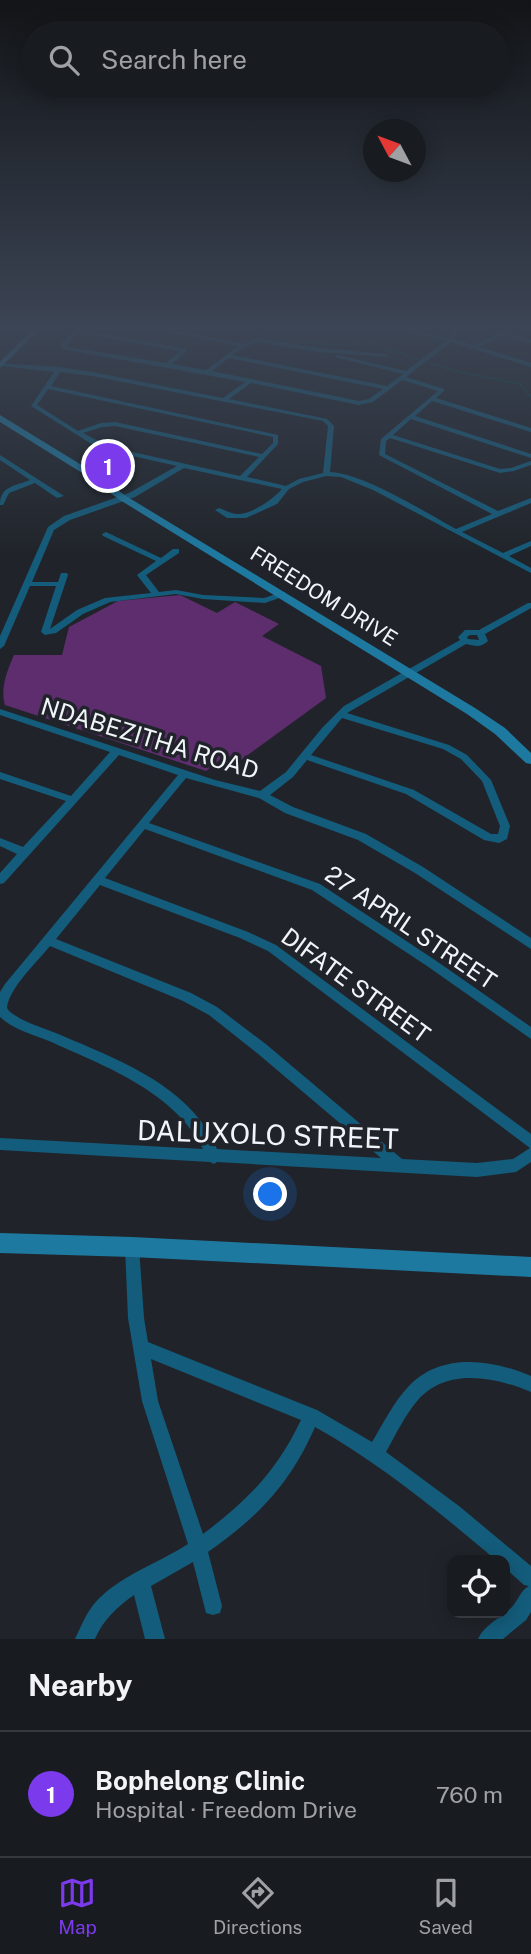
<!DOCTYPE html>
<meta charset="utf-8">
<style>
:root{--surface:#181b20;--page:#25282d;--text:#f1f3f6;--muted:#9fa1a5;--line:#36393e;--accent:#7c3aed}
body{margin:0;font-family:"Public Sans",sans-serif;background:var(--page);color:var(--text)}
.controls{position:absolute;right:21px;bottom:21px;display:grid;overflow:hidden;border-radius:14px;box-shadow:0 4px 18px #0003}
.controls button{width:63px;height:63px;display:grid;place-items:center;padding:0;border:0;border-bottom:2px solid var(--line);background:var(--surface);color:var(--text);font:35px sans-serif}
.compass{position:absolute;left:363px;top:119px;width:63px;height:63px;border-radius:50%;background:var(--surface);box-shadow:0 4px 18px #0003;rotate:311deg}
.you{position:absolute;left:271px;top:1195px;width:24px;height:24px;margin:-18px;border:5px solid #fff;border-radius:50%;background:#1a73e8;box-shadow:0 0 0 10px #1a73e833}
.badge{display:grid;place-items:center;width:46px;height:46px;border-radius:50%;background:var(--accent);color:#fff;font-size:23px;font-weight:700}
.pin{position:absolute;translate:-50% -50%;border:4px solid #fff;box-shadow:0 2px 7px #0006}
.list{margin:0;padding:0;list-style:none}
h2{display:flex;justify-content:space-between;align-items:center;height:91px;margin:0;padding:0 28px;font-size:30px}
h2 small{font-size:23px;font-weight:400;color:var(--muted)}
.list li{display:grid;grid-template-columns:46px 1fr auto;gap:21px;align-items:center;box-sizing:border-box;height:126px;padding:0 28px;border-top:2px solid var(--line)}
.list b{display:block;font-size:26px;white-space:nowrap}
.list p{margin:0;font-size:23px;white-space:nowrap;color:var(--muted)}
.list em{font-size:23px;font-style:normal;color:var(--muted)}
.icon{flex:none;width:38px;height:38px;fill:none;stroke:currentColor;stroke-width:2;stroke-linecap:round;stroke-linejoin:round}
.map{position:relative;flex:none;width:531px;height:1639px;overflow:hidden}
.search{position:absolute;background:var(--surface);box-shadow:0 4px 18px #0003;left:21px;right:21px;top:21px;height:77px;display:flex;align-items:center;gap:18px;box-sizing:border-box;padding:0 24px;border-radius:38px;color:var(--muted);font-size:26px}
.sheet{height:217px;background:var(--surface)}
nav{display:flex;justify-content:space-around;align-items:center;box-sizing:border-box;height:98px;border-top:2px solid var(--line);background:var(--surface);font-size:19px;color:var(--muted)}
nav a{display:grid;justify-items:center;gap:4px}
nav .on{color:var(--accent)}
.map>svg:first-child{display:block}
</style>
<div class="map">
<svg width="531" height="1639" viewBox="0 0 531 1639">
<rect width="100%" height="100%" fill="#20242a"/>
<path fill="#5e2d6d" d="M180 595 217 613 235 602 279 624 262 636 321 666 326 698 241 760 221 759 206 771 5 705C0 688 7 671 14 655H62L69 627 118 601Z"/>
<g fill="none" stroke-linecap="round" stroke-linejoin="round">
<polyline stroke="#0c3d41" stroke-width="2" points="223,326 276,338 335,345 372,344 454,371 520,384 531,397"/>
<g fill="#145c7b" fill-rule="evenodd">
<path d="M78 326H84L80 330 186 349V351L172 364 206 370 239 346 141 326H153L244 344 258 338 318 348 386 354 388 355V357L318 352 259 342 240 349 232 355 387 386 403 374 335 357 338 355 406 371 446 341 392 329V327L448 338 457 326H463L453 339 474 345 513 326H521L507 333 531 339V343L503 336 479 347 531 363V367L451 342 406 377 444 389V391L436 398 531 428V432L432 401 415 416 531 454V458L411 419 393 435 500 469 511 468 531 461V465L514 471 500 473 390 438 386 441 385 454 498 511 531 498V503L462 532 503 553 531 541V546L509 556 531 568V573L373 490 341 477 326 476 303 482 289 489 277 504 246 518H227L215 510 219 508C225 510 230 513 236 514 251 515 272 500 282 489L184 468 135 497 70 520 54 530 32 582H58L61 573H67L68 575 50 629 77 610 105 598 151 593 137 575 156 561 103 536 102 534 106 532 161 558 173 549H179V553L146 575 159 592 176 590 203 595 264 598 282 592H285V596L265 603 203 599 176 594 110 602 83 614 56 633 45 635 41 632 56 586H30L4 646 0 649V636L48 527 64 516 129 493 177 466 106 450 90 443 31 406 54 372 2 366 0 365V363L59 367 92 372 223 398 245 382 62 349 61 344ZM78 333 180 351 166 363 67 347V344ZM229 358 383 389 369 399 359 401 212 371ZM60 372 92 376 323 421 328 426 323 473 299 479 286 486 247 477 278 444V435L51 386ZM402 380 438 391 381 439 379 455 492 514 456 529C423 511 365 474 330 472L334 426 327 419 229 399 251 383 359 405 373 402ZM48 389 273 437V443L262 454 115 422 101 423 78 431 37 405ZM115 426 259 457 240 476 110 447 83 433 102 427Z"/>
<path d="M0 455 64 496 57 498 35 483 9 493 3 505H0C0 486 15 486 30 480L0 460Z"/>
<path d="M528 603H531V608L485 634 488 641C481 648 475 646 466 644L347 713 449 745 467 755 491 780 510 826 507 839 499 843 484 840 406 794 307 760 293 777 270 795 293 807 366 834 423 867 531 938V949L415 873 358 840 285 813 259 798 186 778 149 823 320 884 435 960 531 1027V1039L427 966 312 890 145 829 105 878 248 932 276 945 531 1134V1162L516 1172 477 1177 217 1162 214 1164 210 1162 0 1150V1138L203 1149C174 1091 104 1066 49 1041 32 1034 14 1030 0 1017V992L5 984 178 775 119 755 4 883 0 884V873L17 854 0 846V838L23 847 66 801 0 779V772L71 796 110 752 0 715V709L215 780 260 791 286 772 322 728 344 706 460 640 458 637 465 630H479ZM470 635H477L479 640 468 639 467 637ZM342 718 443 749 461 759 482 781 500 826 498 834H491L414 790 311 755ZM100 885 240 938 268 951 530 1148 513 1159 477 1163 402 1159 267 1045 217 1007 191 993 56 939ZM50 946 183 1001 209 1015 257 1053 381 1158 217 1149C214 1143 211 1136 207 1130 176 1081 114 1058 63 1036 45 1028 25 1024 9 1011L7 1008C9 988 37 962 50 946Z"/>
<path d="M132 1240 137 1242 139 1247 144 1318 148 1342 317 1410 372 1442C383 1424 393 1403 408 1387 440 1352 491 1359 531 1376V1392C495 1377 447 1367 418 1400 405 1415 396 1434 386 1452L459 1506 531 1566V1612L526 1620 503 1639H478C484 1625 500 1618 511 1608 518 1601 520 1591 529 1586L524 1585 505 1568V1560H496C439 1512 381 1464 315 1427 290 1484 259 1516 208 1552L222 1606 220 1613 213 1615 206 1613 193 1562 151 1586 165 1639H145L134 1595C117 1607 103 1620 95 1639H75C81 1627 85 1615 94 1604 118 1576 157 1564 188 1544L142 1401 128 1318 125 1247 127 1242ZM151 1359 301 1420C276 1472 248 1500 203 1534L158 1401Z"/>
</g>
<g fill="#1e79a0" fill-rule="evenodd">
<polygon points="36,326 43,326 0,368 0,362"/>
<polygon points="0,415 93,472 126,496 475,708 505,728 531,753 531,764 526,763 495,734 467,714 120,500 87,476 0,422"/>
<polygon points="0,1233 132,1237 531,1257 531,1277 132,1257 0,1253"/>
</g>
</g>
<linearGradient id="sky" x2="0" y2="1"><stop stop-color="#121417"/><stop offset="0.59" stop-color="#3c4555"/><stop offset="1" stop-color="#3c4555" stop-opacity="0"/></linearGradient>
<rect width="531" height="556" fill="url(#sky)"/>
<g text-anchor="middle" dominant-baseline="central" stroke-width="7" stroke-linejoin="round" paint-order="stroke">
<g font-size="21" fill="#f1f4f8" stroke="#20242a">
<text transform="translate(324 596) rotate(32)">FREEDOM DRIVE</text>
</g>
<g font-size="24" fill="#f1f4f8" stroke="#20242a">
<text transform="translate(150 738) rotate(17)">NDABEZITHA ROAD</text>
<text transform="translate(411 927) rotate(34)">27 APRIL STREET</text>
<text transform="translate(356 985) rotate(36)">DIFATE STREET</text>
</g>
<g font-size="28" fill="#f1f4f8" stroke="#20242a">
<text transform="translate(268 1134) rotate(2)">DALUXOLO STREET</text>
</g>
</g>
</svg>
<div class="controls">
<button><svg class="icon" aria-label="locate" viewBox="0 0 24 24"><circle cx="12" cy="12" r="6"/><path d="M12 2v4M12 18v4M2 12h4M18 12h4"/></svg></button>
</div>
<svg class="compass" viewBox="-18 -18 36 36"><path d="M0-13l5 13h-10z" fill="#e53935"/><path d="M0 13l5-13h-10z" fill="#9fa1a5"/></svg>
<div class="you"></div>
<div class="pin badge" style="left:108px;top:466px">1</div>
<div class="search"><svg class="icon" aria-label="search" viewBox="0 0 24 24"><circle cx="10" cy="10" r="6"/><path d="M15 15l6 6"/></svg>Search here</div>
</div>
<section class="sheet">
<h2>Nearby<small></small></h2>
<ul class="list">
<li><span class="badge">1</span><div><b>Bophelong Clinic</b><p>Hospital · Freedom Drive</p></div><em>760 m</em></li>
</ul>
</section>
<nav>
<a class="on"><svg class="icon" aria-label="map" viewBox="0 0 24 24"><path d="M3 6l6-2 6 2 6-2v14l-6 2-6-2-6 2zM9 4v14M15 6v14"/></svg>Map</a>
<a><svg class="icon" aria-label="directions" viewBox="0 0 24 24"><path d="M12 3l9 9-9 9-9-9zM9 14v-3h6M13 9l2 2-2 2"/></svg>Directions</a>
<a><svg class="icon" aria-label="saved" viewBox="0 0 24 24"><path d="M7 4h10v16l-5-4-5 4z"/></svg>Saved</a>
</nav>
